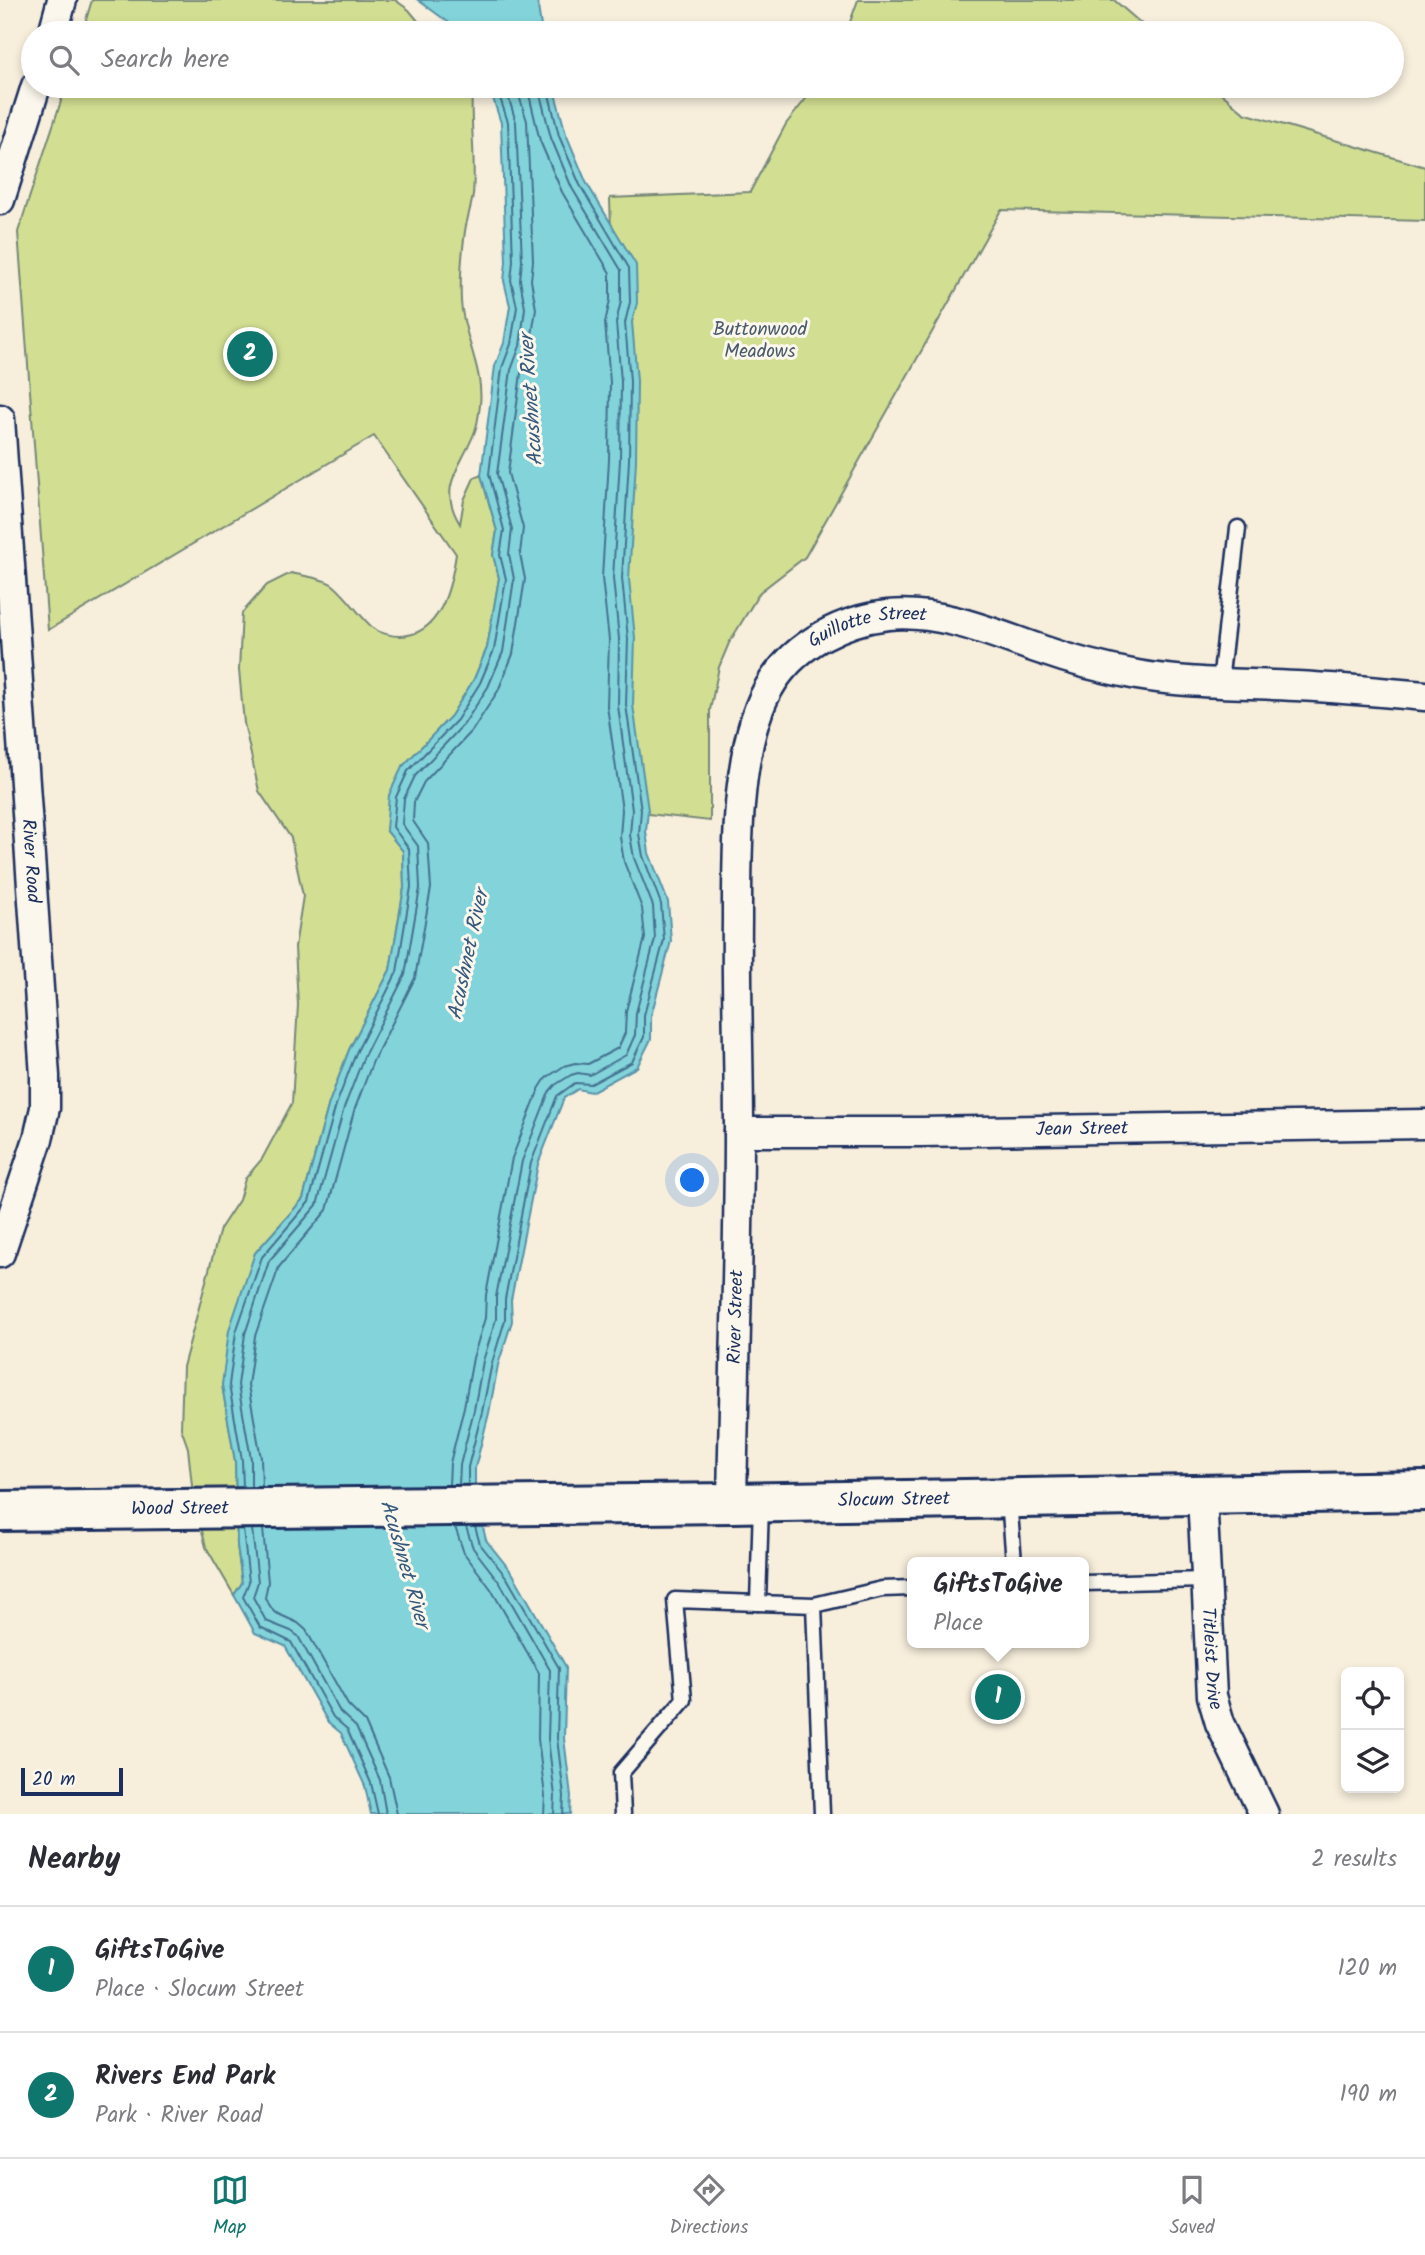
<!DOCTYPE html>
<meta charset="utf-8">
<style>
:root{--surface:#fff;--page:#f7f7f7;--text:#2b2b33;--muted:#7c7c81;--line:#e1e1e2;--accent:#0f766e}
body{margin:0;font-family:Kalam,sans-serif;background:var(--page);color:var(--text)}
.controls{position:absolute;right:21px;bottom:21px;display:grid;overflow:hidden;border-radius:10px;box-shadow:0 4px 10px #0003}
.controls button{width:63px;height:63px;display:grid;place-items:center;padding:0;border:0;border-bottom:2px solid var(--line);background:var(--surface);color:var(--text);font:35px sans-serif}
.scale{position:absolute;left:21px;bottom:18px;width:102px;box-sizing:border-box;padding-left:7px;border:4px solid #1b2f5e;border-top:0;font-size:19px;line-height:24px;white-space:nowrap;color:#1b2f5e;-webkit-text-stroke:5px #fbf7ec;paint-order:stroke}
.you{position:absolute;left:693px;top:1181px;width:24px;height:24px;margin:-18px;border:5px solid #fff;border-radius:50%;background:#1a73e8;box-shadow:0 0 0 10px #1a73e833}
.badge{display:grid;place-items:center;width:46px;height:46px;border-radius:50%;background:var(--accent);color:#fff;font-size:23px;font-weight:700}
.pin{position:absolute;translate:-50% -50%;border:4px solid #fff;box-shadow:0 2px 7px #0006}
.popup{position:absolute;left:907px;top:1557px;width:182px;height:91px;box-sizing:border-box;display:grid;place-content:center;border-radius:10px;background:var(--surface);filter:drop-shadow(0 2px 5px #0005);font-size:23px;white-space:nowrap;color:var(--muted)}
.popup b{font-size:26px;color:var(--text)}
.popup::after{content:'';position:absolute;left:50%;top:100%;margin-left:-14px;border:14px solid transparent;border-top-color:var(--surface)}
.list{margin:0;padding:0;list-style:none}
h2{display:flex;justify-content:space-between;align-items:center;height:91px;margin:0;padding:0 28px;font-size:30px}
h2 small{font-size:23px;font-weight:400;color:var(--muted)}
.list li{display:grid;grid-template-columns:46px 1fr auto;gap:21px;align-items:center;box-sizing:border-box;height:126px;padding:0 28px;border-top:2px solid var(--line)}
.list b{display:block;font-size:26px;white-space:nowrap}
.list p{margin:0;font-size:23px;white-space:nowrap;color:var(--muted)}
.list em{font-size:23px;font-style:normal;color:var(--muted)}
.icon{flex:none;width:38px;height:38px;fill:none;stroke:currentColor;stroke-width:2;stroke-linecap:round;stroke-linejoin:round}
.map{position:relative;flex:none;width:1425px;height:1814px;overflow:hidden}
.search{position:absolute;background:var(--surface);box-shadow:0 4px 10px #0003;left:21px;right:21px;top:21px;height:77px;display:flex;align-items:center;gap:18px;box-sizing:border-box;padding:0 24px;border-radius:38px;color:var(--muted);font-size:26px}
.sheet{height:343px;background:var(--surface)}
nav{display:flex;justify-content:space-around;align-items:center;box-sizing:border-box;height:98px;border-top:2px solid var(--line);background:var(--surface);font-size:19px;color:var(--muted)}
nav a{display:grid;justify-items:center;gap:4px}
nav .on{color:var(--accent)}
.map>svg:first-child{display:block}
</style>
<div class="map">
<svg width="1425" height="1814" viewBox="0 0 1425 1814">
<rect width="100%" height="100%" fill="#f7eedc"/>
<filter id="ink" filterUnits="userSpaceOnUse"><feTurbulence type="fractalNoise" baseFrequency=".0143" numOctaves="2"/><feDisplacementMap in="SourceGraphic" scale="14" xChannelSelector="R" yChannelSelector="G"/><feConvolveMatrix kernelMatrix="1 2 1 2 8 2 1 2 1" color-interpolation-filters="sRGB"/></filter>
<g filter="url(#ink)">
<g fill="#d2df92" stroke="#768778" stroke-width="2">
<polygon points="92,0 395,0 409,10 428,33 82,33"/>
<polygon points="858,0 1114,0 1152,33 846,33"/>
<path d="M66 86H471L472 89C470 124 476 160 473 195 471 207 467 219 465 231 462 253 460 279 461 301 463 336 484 369 480 405 479 413 478 423 475 431 462 467 436 485 460 524L464 500 474 478 481 475 497 531 493 555 499 578 487 648 474 679 451 716 402 767 386 830 403 851 404 888 390 970 349 1050 329 1103 303 1199 255 1253 222 1385 235 1461 237 1545 242 1583 234 1595 206 1547 193 1495 188 1448 181 1428 183 1367 220 1229 239 1200 245 1179 262 1159 292 1103 298 1005 295 947 303 896 291 838 259 791 244 723 239 670 242 613 267 585 291 573C303 576 323 578 333 585 348 597 359 616 374 629 381 633 392 636 400 636 441 635 451 587 456 554L374 436 48 630 18 232Z"/>
<polygon points="816,86 1213,86 1244,113 1425,167 1425,221 1001,210 805,557 760,592 729,643 719,667 710,710 710,821 604,809 614,332 610,198 750,192 786,124"/>
</g>
<g fill="#83d4da" stroke="#5992a8" stroke-width="2">
<polygon points="418,0 537,0 542,33 463,33"/>
<polygon points="489,86 553,86 566,134 586,182 636,265 637,303 632,322 637,381 636,461 629,579 635,638 633,705 648,810 646,832 649,853 668,902 671,941 651,1016 651,1039 637,1067 591,1092 578,1089 564,1098 538,1164 511,1300 512,1321 498,1365 489,1413 475,1468 475,1494 486,1540 513,1574 566,1667 564,1738 571,1796 570,1814 371,1814 365,1786 341,1733 328,1722 285,1646 255,1633 234,1595 242,1583 237,1545 235,1461 222,1385 229,1330 255,1253 303,1199 329,1103 349,1050 390,970 404,888 403,851 386,830 389,795 402,767 451,716 474,679 487,648 499,578 493,555 497,531 481,475 495,366 504,343 510,306 504,281 506,262 501,123"/>
</g>
<g fill="none" stroke-linecap="round" stroke-linejoin="round">
<g stroke="#457190" stroke-width="2">
<polyline points="449,1485 450,1463 464,1407 473,1358 485,1318 486,1295 512,1158 539,1089 546,1078 564,1066 575,1063 588,1064 618,1048 625,1033 626,1011 645,938 642,908 624,862 620,837 622,810 607,706 609,640 602,578 609,460 610,382 605,323 610,300 610,273 562,192 540,141 527,86"/>
<polyline points="459,1485 460,1465 474,1410 483,1361 496,1319 496,1297 522,1161 549,1092 555,1085 571,1075 578,1073 590,1075 626,1055 635,1035 636,1013 655,939 653,906 634,858 630,835 632,810 618,706 619,639 613,578 620,460 621,381 616,323 621,301 621,270 572,188 551,138 538,86"/>
<polyline points="468,1485 468,1467 482,1412 492,1363 505,1320 505,1299 531,1163 557,1096 575,1083 591,1084 632,1062 644,1037 644,1015 664,940 661,904 643,856 639,834 641,810 626,705 628,639 622,578 629,460 630,381 625,323 630,302 629,268 580,185 559,136 547,86"/>
<polyline points="243,1487 242,1460 229,1385 236,1332 262,1257 309,1202 336,1105 356,1053 397,972 411,887 409,849 393,827 396,797 408,771 457,720 480,683 494,650 506,579 500,555 504,530 489,474 502,368 511,344 517,307 511,280 513,261 508,122 496,86"/>
<polyline points="251,1487 251,1459 238,1385 245,1334 269,1261 317,1205 344,1108 364,1056 405,975 420,888 418,846 402,824 404,799 415,776 464,724 488,687 503,652 514,579 509,554 512,529 497,474 511,370 520,346 525,308 520,280 522,261 516,122 505,86"/>
<polyline points="262,1487 261,1458 248,1385 255,1336 279,1267 327,1210 354,1111 373,1061 415,978 431,888 428,843 413,821 414,802 424,782 472,731 498,691 513,654 525,579 520,554 523,528 508,473 521,373 530,348 536,309 531,280 533,261 527,121 516,86"/>
<polyline points="455,1527 464,1553 491,1589 539,1673 538,1739 545,1796 544,1814"/>
<polyline points="466,1527 473,1548 500,1583 550,1670 548,1739 555,1796 554,1814"/>
<polyline points="475,1527 480,1544 507,1578 559,1668 557,1738 564,1796 563,1814"/>
<polyline points="243,1529 249,1582 243,1597 260,1627 291,1642 333,1717 347,1729 371,1783 378,1814"/>
<polyline points="252,1529 258,1582 253,1597 266,1621 291,1631 298,1636 340,1712 356,1727 380,1780 386,1814"/>
<polyline points="263,1529 268,1582 265,1598 274,1612 298,1623 306,1630 348,1705 365,1722 389,1777 397,1814"/>
</g>
<defs>
<g id="lane">
<polyline points="1220,682 1238,528"/>
<polyline points="1009,1500 1014,1562"/>
<polyline points="1084,1583 1205,1580"/>
<polyline points="758,1603 814,1605 822,1814"/>
<polyline points="814,1605 882,1589 912,1588"/>
<polyline points="623,1814 621,1773 684,1700 675,1600 758,1603 761,1504"/>
</g>
<g id="street">
<polyline points="53,33 62,0"/>
<polyline points="0,200 36,86"/>
<path id="s1" d="M0 419 45 1076V1108L38 1139 0 1253"/>
<path id="s2" d="M739 1132H921L1425 1124"/>
<path id="s3" d="M1202 1495 1212 1696 1220 1723 1264 1814"/>
<path id="s4" d="M732 1503C734 1379 739 1255 739 1131 739 1060 736 990 737 919 737 852 735 738 773 681 798 643 843 620 888 615 942 610 992 633 1042 650 1073 661 1105 669 1137 675 1190 684 1243 683 1296 686 1339 688 1382 692 1425 696"/>
</g>
<g id="secondary">
<path id="s5" d="M0 1511 732 1503 1425 1491"/>
</g>
</defs>
<use href="#lane" stroke="#1b2f5e" stroke-width="19"/>
<use href="#street" stroke="#1b2f5e" stroke-width="33"/>
<use href="#secondary" stroke="#1b2f5e" stroke-width="44"/>
<use href="#lane" stroke="#fbf7ec" stroke-width="14"/>
<use href="#street" stroke="#fbf7ec" stroke-width="28"/>
<use href="#secondary" stroke="#fbf7ec" stroke-width="38"/>
</g>
</g>
<g text-anchor="middle" dominant-baseline="central" stroke-width="6" stroke-linejoin="round" paint-order="stroke">
<g font-size="19" fill="#495b6b" stroke="#fbf7ec">
<text x="760" y="330">Buttonwood<tspan x="760" dy="22">Meadows</tspan></text>
</g>
<g font-size="19" fill="#1b2f5e" stroke="#fbf7ec">
<text stroke="none"><textPath href="#s4" startOffset="942">Guillotte Street</textPath></text>
<text stroke="none"><textPath href="#s1" startOffset="443">River Road</textPath></text>
<text stroke="none"><textPath href="#s2" startOffset="343">Jean Street</textPath></text>
<text stroke="none"><textPath href="#s4" startOffset="186">River Street</textPath></text>
<text stroke="none"><textPath href="#s5" startOffset="894">Slocum Street</textPath></text>
<text stroke="none"><textPath href="#s5" startOffset="180">Wood Street</textPath></text>
<text stroke="none"><textPath href="#s3" startOffset="164">Titleist Drive</textPath></text>
</g>
<g font-size="21" font-style="italic" fill="#35587d" stroke="#fbf7ec">
<text transform="translate(532 400) rotate(-94)">Acushnet River</text>
<text transform="translate(469 955) rotate(-78)">Acushnet River</text>
<text transform="translate(404 1564) rotate(74)">Acushnet River</text>
</g>
</g>
</svg>
<div class="controls">
<button><svg class="icon" aria-label="locate" viewBox="0 0 24 24"><circle cx="12" cy="12" r="6"/><path d="M12 2v4M12 18v4M2 12h4M18 12h4"/></svg></button>
<button><svg class="icon" aria-label="layers" viewBox="0 0 24 24"><path d="M12 4l9 5-9 5-9-5zM3 14l9 5 9-5"/></svg></button>
</div>
<div class="scale">20 m</div>
<div class="you"></div>
<div class="pin badge" style="left:998px;top:1697px">1</div>
<div class="popup"><b>GiftsToGive</b>Place</div>
<div class="pin badge" style="left:250px;top:354px">2</div>
<div class="search"><svg class="icon" aria-label="search" viewBox="0 0 24 24"><circle cx="10" cy="10" r="6"/><path d="M15 15l6 6"/></svg>Search here</div>
</div>
<section class="sheet">
<h2>Nearby<small>2 results</small></h2>
<ul class="list">
<li><span class="badge">1</span><div><b>GiftsToGive</b><p>Place · Slocum Street</p></div><em>120 m</em></li>
<li><span class="badge">2</span><div><b>Rivers End Park</b><p>Park · River Road</p></div><em>190 m</em></li>
</ul>
</section>
<nav>
<a class="on"><svg class="icon" aria-label="map" viewBox="0 0 24 24"><path d="M3 6l6-2 6 2 6-2v14l-6 2-6-2-6 2zM9 4v14M15 6v14"/></svg>Map</a>
<a><svg class="icon" aria-label="directions" viewBox="0 0 24 24"><path d="M12 3l9 9-9 9-9-9zM9 14v-3h6M13 9l2 2-2 2"/></svg>Directions</a>
<a><svg class="icon" aria-label="saved" viewBox="0 0 24 24"><path d="M7 4h10v16l-5-4-5 4z"/></svg>Saved</a>
</nav>
